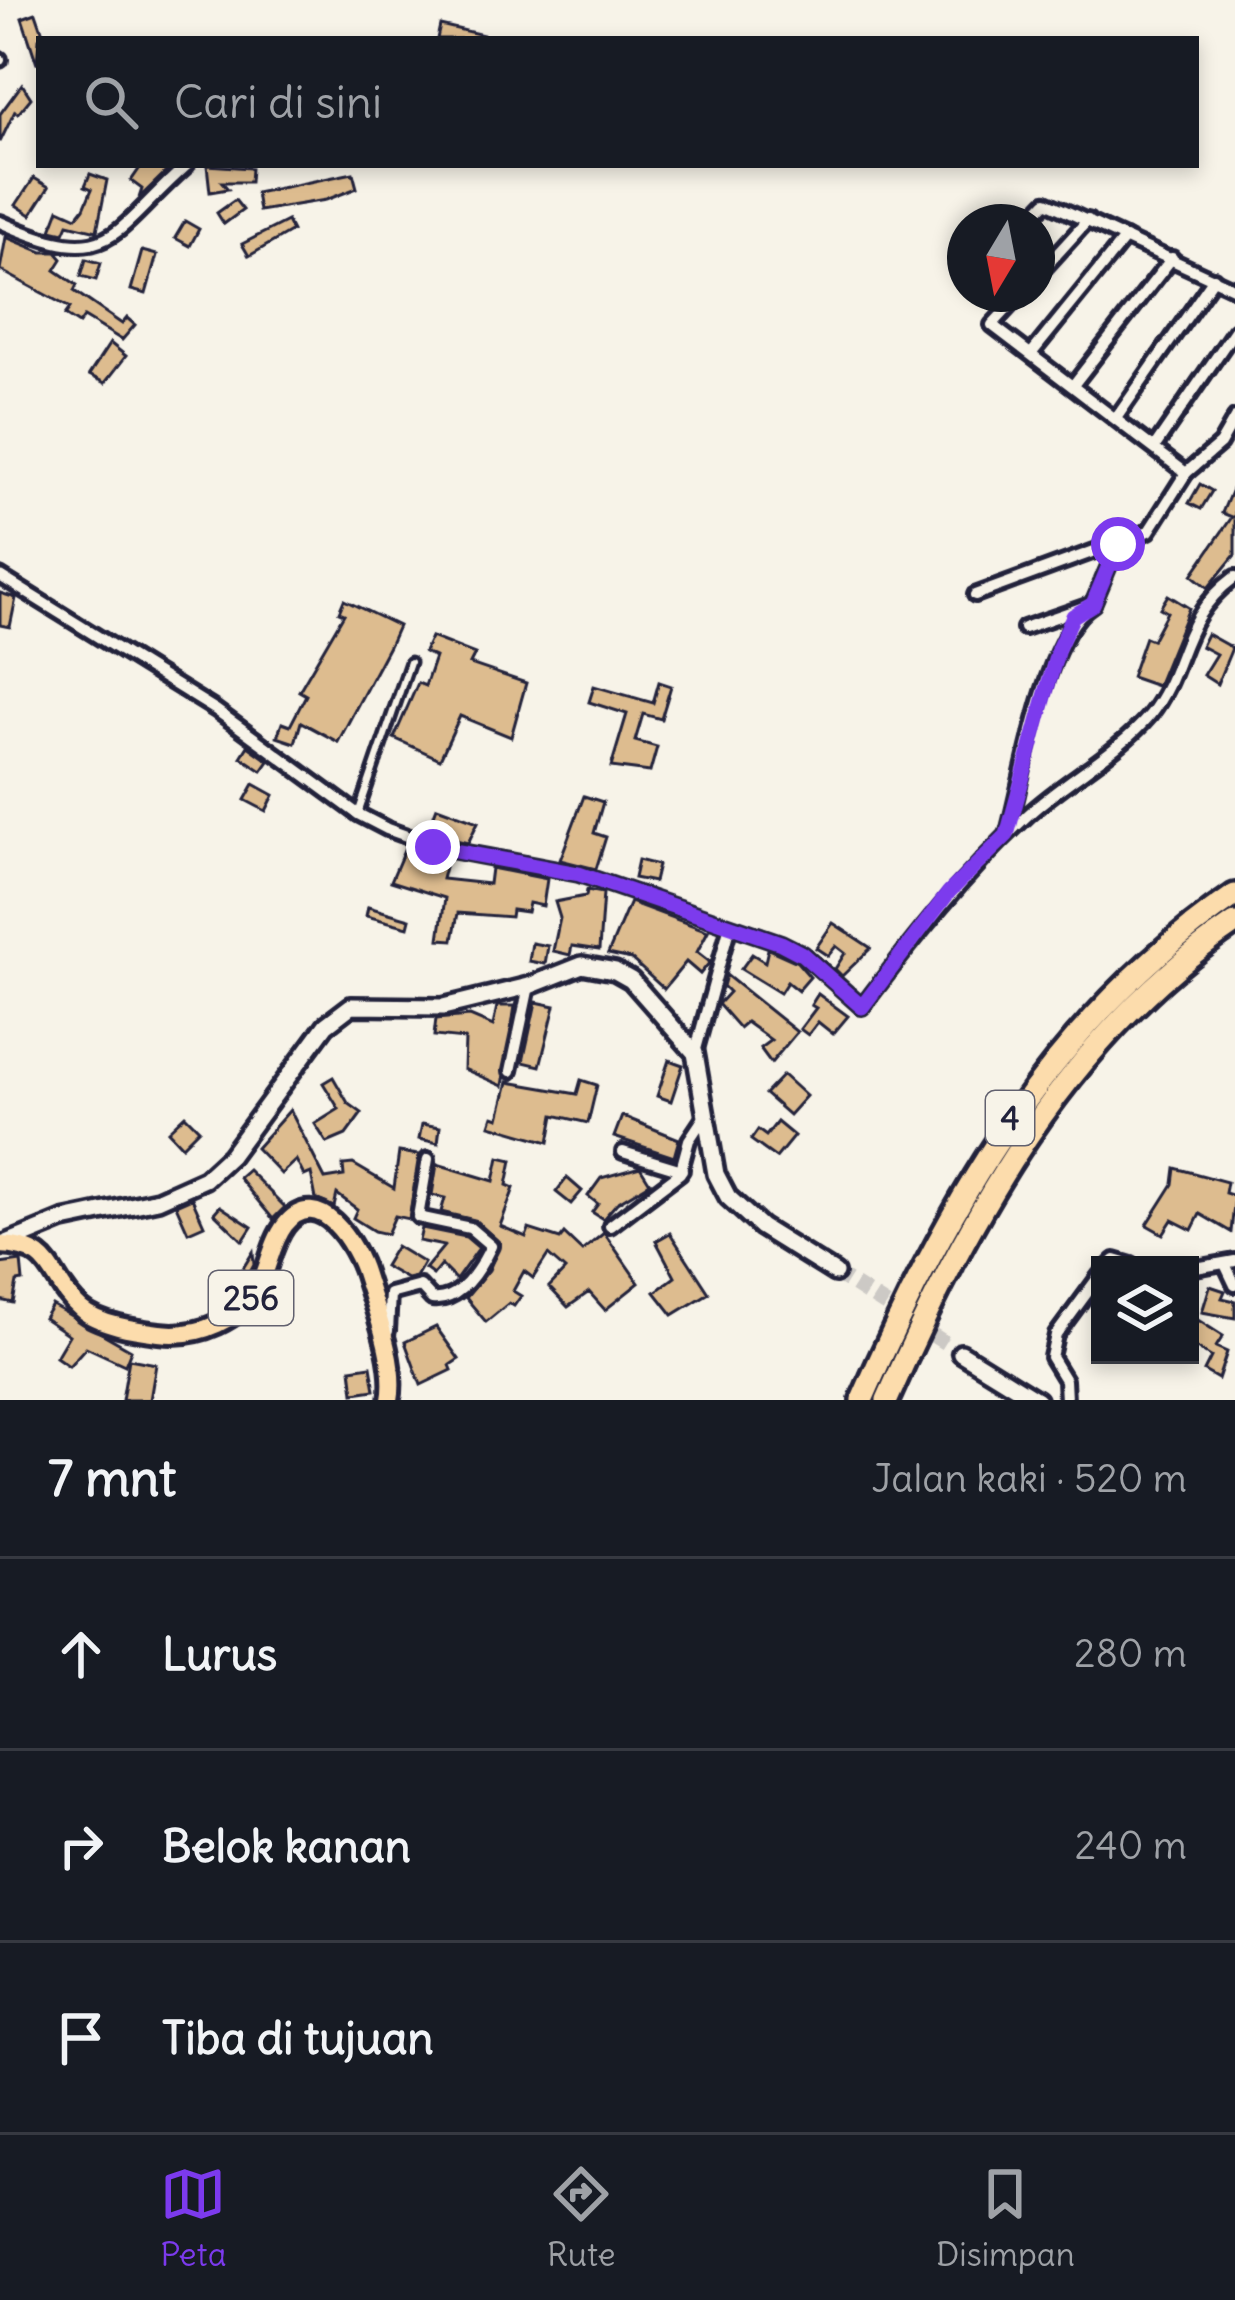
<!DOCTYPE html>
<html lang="id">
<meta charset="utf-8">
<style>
:root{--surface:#171b24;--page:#242831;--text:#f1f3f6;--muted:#9ea1a6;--line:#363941;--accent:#7c3aed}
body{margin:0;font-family:Delius,sans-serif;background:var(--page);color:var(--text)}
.controls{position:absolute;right:36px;bottom:36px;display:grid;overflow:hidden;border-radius:0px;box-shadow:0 6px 18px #0003}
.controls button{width:108px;height:108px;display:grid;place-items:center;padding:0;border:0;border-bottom:3px solid var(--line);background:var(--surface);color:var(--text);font:60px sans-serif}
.compass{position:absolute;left:947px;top:204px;width:108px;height:108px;border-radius:50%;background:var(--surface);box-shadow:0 6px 18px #0003;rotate:190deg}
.stop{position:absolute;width:36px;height:36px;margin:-27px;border:9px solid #7c3aed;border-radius:50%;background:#fff}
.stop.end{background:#7c3aed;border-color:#fff;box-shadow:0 3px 12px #0008}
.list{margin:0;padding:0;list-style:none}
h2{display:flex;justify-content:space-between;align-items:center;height:156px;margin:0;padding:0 48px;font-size:51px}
h2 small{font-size:39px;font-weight:400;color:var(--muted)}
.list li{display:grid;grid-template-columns:78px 1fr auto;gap:36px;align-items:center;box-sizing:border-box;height:192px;padding:0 48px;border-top:3px solid var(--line)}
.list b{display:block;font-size:45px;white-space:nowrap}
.list em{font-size:39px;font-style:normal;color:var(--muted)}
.icon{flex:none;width:66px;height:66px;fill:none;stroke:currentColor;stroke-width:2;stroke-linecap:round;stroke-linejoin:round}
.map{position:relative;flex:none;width:1235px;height:1400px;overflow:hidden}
.search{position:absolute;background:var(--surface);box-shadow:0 6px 18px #0003;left:36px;right:36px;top:36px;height:132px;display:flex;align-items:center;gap:30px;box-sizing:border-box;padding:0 42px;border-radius:0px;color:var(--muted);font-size:45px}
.sheet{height:732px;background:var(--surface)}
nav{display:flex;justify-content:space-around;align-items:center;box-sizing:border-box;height:168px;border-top:3px solid var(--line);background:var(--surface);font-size:33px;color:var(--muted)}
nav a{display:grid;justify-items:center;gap:6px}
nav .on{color:var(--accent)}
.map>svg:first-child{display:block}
</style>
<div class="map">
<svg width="1235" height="1400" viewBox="0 0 1235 1400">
<rect width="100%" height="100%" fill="#f7f3e8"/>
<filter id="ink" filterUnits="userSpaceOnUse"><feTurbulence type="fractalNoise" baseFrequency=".00833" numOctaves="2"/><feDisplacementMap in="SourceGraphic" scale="24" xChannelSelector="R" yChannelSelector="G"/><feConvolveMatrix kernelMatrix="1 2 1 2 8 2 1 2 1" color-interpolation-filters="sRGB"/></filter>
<g filter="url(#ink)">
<g fill="#ddbc8f" stroke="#22223b" stroke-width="3">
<polygon points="36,13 45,39 39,39 37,64 22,18"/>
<polygon points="440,25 483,35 483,39 437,39"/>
<polygon points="22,84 31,98 18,114 15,111 0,142 0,114"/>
<polygon points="142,165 173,165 139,198 142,189 131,181"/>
<polygon points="207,165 251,168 250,182 222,182 228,189 210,192"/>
<polygon points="353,173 357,188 326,200 259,211 256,193"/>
<polygon points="90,174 107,180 97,231 68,224 64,233 51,230 59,209 77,217 84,208 92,189 85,186"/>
<polygon points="34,178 49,187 31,215 16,205"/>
<polygon points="235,200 243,210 224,224 217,213"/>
<polygon points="185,221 199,229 190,246 175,238"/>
<polygon points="287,221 292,231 249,256 242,244"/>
<polygon points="6,237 42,252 56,252 62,259 55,270 77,285 74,291 122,324 127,318 135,325 122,340 84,317 79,324 65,315 70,308 0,270"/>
<polygon points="142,251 157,255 146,294 131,290"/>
<polygon points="86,259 101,263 96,280 81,276"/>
<polygon points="110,343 126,356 105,383 89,375"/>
<polygon points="1235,482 1235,555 1208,588 1192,575 1232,517 1222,513"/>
<polygon points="1200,484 1212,491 1201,509 1189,503"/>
<polygon points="0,593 16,598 10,627 0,625"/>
<polygon points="1168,595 1189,608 1157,686 1131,677 1145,637 1152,640 1167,612 1160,608"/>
<polygon points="344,600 398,626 389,646 338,742 301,722 295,743 277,737 282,723 290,726 306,695 299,691 344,614 339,612"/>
<polygon points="1207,634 1232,648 1217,684 1203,675 1216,654 1201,646"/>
<polygon points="431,637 475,654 470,664 526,683 511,737 460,716 440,759 394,738 418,683 425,686 435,657 424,652"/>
<polygon points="659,682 671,686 661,719 643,714 635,741 657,747 650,772 611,767 627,714 589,702 594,686 653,703"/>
<polygon points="248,746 269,761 262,771 241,757"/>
<polygon points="254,784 274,795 266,811 245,800"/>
<polygon points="584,796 603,802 594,833 606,837 596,869 560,860"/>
<polygon points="437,807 478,822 468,843 427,833"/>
<polygon points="406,846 416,850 414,859 445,867 442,879 489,884 491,868 547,879 543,906 529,903 527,912 512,910 511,917 458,913 453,940 439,939 445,898 391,881"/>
<polygon points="638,860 658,865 654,882 634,878"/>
<polygon points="587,890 603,893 599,950 572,946 570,955 553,951 560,918 555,902 586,896"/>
<polygon points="630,902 708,931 697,952 710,962 700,974 686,962 664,989 631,959 608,954"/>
<polygon points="368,907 410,919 408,927 366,916"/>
<polygon points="833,923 871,948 842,976 835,969 845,953 836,946 828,956 816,948"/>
<polygon points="532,943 548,946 545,964 529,961"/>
<polygon points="768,949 797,962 810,977 798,991 787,982 780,993 741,969 752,954 765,962"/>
<polygon points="726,975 797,1032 771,1063 760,1048 771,1040 746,1022 739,1028 718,1004 729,992 723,986"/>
<polygon points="818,994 848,1016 833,1034 818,1022 808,1035 800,1029 816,1008 811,1005"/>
<polygon points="536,1002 555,1006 540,1066 523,1062"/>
<polygon points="497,1006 515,1006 503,1086 464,1069 465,1039 434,1036 436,1019 470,1016 493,1026"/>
<polygon points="669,1060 683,1065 671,1101 657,1096"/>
<polygon points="783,1075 806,1096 789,1115 765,1094"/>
<polygon points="333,1077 348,1103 362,1113 346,1135 327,1143 315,1124 339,1109 323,1083"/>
<polygon points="581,1080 597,1085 588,1123 554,1115 549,1142 490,1125 493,1116 499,1118 508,1082 577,1094"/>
<polygon points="290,1110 325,1179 344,1176 343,1165 353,1164 394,1188 399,1152 419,1155 409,1219 395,1216 387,1234 374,1231 353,1218 357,1209 337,1194 334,1207 316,1199 311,1173 304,1176 296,1160 281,1174 256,1148"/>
<polygon points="185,1115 199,1129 182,1146 168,1131"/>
<polygon points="622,1116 679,1139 674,1157 614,1137"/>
<polygon points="777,1122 794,1136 776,1158 751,1140 758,1130 766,1136"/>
<polygon points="422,1124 440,1127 438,1143 419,1139"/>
<polygon points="499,1157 512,1160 507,1185 514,1188 500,1226 526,1237 529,1229 560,1239 564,1234 582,1251 604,1233 639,1283 605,1310 589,1292 568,1307 549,1287 565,1270 548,1255 533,1278 524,1271 513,1291 521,1296 514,1306 509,1303 486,1322 466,1298 489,1270 500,1243 475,1220 441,1212 445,1198 432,1195 437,1164 494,1181"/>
<polygon points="640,1167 650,1183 617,1203 603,1219 592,1212 598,1204 588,1196 601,1178"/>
<polygon points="1175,1168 1227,1182 1225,1193 1235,1196 1231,1232 1200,1214 1192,1230 1172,1220 1163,1234 1147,1225 1173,1184"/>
<polygon points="248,1170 285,1207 273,1219 239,1178"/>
<polygon points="567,1178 582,1191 571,1204 556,1192"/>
<polygon points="192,1198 204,1225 188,1232 176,1205"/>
<polygon points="220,1206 252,1227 243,1241 214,1213"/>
<polygon points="422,1228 466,1237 479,1248 456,1280 441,1265 433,1275 425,1269 444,1246 419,1241"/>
<polygon points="670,1233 709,1293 673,1315 655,1292 675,1277 656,1241"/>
<polygon points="396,1246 424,1263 416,1277 407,1279 384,1266"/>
<polygon points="253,1252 254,1265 239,1292 232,1286"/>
<polygon points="21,1261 23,1281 17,1282 13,1303 0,1300 0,1264"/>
<polygon points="1210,1286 1225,1291 1222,1298 1235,1301 1235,1318 1202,1312"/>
<polygon points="52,1305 131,1350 125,1365 86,1347 69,1366 56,1357 69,1335 44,1318"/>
<polygon points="1190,1315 1223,1336 1216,1347 1227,1352 1218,1379 1204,1371 1211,1357 1190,1344"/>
<polygon points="436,1327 459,1359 450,1365 452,1370 421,1385 405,1342"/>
<polygon points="129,1359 156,1364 150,1400 122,1400"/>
<polygon points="371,1366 375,1390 354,1393 351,1369"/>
</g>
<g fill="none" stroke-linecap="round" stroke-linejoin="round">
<polyline stroke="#ccc9c5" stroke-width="15" stroke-dasharray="15 8" stroke-linecap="butt" points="835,1273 961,1353"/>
<defs>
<polyline id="lane" points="359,811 410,662"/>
<g id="street">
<polyline points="0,60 0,59"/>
<path d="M0 222C113 272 108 235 187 165"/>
<polyline points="1027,222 1046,202 1235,289"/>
<polyline points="1037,276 1088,220"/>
<polyline points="1031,354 1125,238"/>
<polyline points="1074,384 1172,258"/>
<polyline points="1117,417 1214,278"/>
<polyline points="1154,448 1235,330"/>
<polyline points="1186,473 1220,444 1235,418"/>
<path d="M0 576 216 710 358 814 387 829 440 848 579 874 781 943 803 954 862 1007C914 938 965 873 1029 814 1067 779 1117 754 1150 715 1187 668 1177 620 1235 577"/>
<polyline points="975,595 1149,531 1186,473 992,325 1021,294"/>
<polyline points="1093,604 1118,544"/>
<path d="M1008 832C1024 774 1044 635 1093 604L1024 628"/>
<polyline points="695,1053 729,929"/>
<polyline points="511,1071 529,986"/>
<polyline points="623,1152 682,1170"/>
<polyline points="610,1226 680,1173 689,1140 705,1116"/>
<polyline points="1225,1264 1235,1285"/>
<polyline points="1110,1265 1115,1260 1132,1265"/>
<polyline points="1190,1269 1235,1261"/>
<path d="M388 1331 390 1294 420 1286 432 1299C460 1302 480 1269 491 1246L470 1228 418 1217 428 1159"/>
<polyline points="1066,1400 1065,1380 1051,1357 1056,1335 1100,1275"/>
</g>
<g id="secondary">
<polyline points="2,1245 63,1220 158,1200 205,1179 230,1156 326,1025 351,1006 443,1007 529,986 582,965 615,971 631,980 695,1053 716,1174 728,1197 761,1227 835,1273"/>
<polyline points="961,1353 1037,1400"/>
</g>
<path id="primary" d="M0 1245C58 1247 47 1280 81 1309 99 1325 136 1330 159 1333 198 1338 242 1320 260 1284 269 1266 272 1242 285 1225 319 1182 357 1247 365 1275 376 1311 397 1364 390 1400"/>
<g id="highway">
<path d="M862 1400C948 1202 1053 1019 1235 895"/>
<path d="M887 1400C967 1218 1066 1037 1235 923"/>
</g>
</defs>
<use href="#lane" stroke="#22223b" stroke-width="15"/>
<use href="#street" stroke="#22223b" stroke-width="20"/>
<use href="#secondary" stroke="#22223b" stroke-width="24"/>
<use href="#primary" stroke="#22223b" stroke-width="26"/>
<use href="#highway" stroke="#22223b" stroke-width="30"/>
<use href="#lane" stroke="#f7f3e8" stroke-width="6"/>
<use href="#street" stroke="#f7f3e8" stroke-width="10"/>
<use href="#secondary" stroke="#f7f3e8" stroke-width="15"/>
<use href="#primary" stroke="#fcdcac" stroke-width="16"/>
<use href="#highway" stroke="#fcdcac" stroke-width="21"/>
</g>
</g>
<g fill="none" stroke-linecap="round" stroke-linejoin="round" filter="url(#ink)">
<polyline stroke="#7c3aed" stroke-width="15" points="433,847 579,874 781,943 802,954 862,1007 949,892 1007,835 1058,649 1073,616 1093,604 1118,544"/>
</g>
<g text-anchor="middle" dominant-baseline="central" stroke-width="10" stroke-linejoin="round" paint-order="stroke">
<g fill="#f7f3e8" stroke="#62616f" stroke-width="3">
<rect x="986" y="1091" width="48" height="54" rx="9"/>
<rect x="209" y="1271" width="84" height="54" rx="9"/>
</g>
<g font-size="33" font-weight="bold" fill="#22223b">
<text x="1010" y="1118">4</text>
<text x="251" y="1298">256</text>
</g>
</g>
</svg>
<div class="controls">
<button><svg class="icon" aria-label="layers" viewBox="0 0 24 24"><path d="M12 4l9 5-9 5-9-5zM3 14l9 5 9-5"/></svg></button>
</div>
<svg class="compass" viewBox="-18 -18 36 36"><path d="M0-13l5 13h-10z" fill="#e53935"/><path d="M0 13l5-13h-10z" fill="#9ea1a6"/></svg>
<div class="stop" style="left:1118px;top:544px"></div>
<div class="stop end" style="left:433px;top:847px"></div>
<div class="search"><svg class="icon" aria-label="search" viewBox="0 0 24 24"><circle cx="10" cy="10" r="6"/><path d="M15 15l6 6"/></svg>Cari di sini</div>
</div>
<section class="sheet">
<h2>7 mnt<small>Jalan kaki · 520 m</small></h2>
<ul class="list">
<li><svg class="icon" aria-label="ahead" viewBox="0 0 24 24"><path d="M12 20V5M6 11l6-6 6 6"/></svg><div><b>Lurus</b></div><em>280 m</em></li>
<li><svg class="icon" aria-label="right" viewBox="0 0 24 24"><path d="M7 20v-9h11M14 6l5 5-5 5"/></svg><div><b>Belok kanan</b></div><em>240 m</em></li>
<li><svg class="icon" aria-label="arrive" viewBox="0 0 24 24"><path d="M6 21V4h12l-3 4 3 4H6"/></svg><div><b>Tiba di tujuan</b></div></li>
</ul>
</section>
<nav>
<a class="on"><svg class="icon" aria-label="map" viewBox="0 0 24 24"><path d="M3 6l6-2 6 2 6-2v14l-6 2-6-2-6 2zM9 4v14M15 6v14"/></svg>Peta</a>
<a><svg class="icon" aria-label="directions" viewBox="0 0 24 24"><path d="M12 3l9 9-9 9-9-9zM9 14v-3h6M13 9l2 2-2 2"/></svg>Rute</a>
<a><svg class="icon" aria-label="saved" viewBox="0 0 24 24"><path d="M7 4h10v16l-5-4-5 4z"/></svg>Disimpan</a>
</nav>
